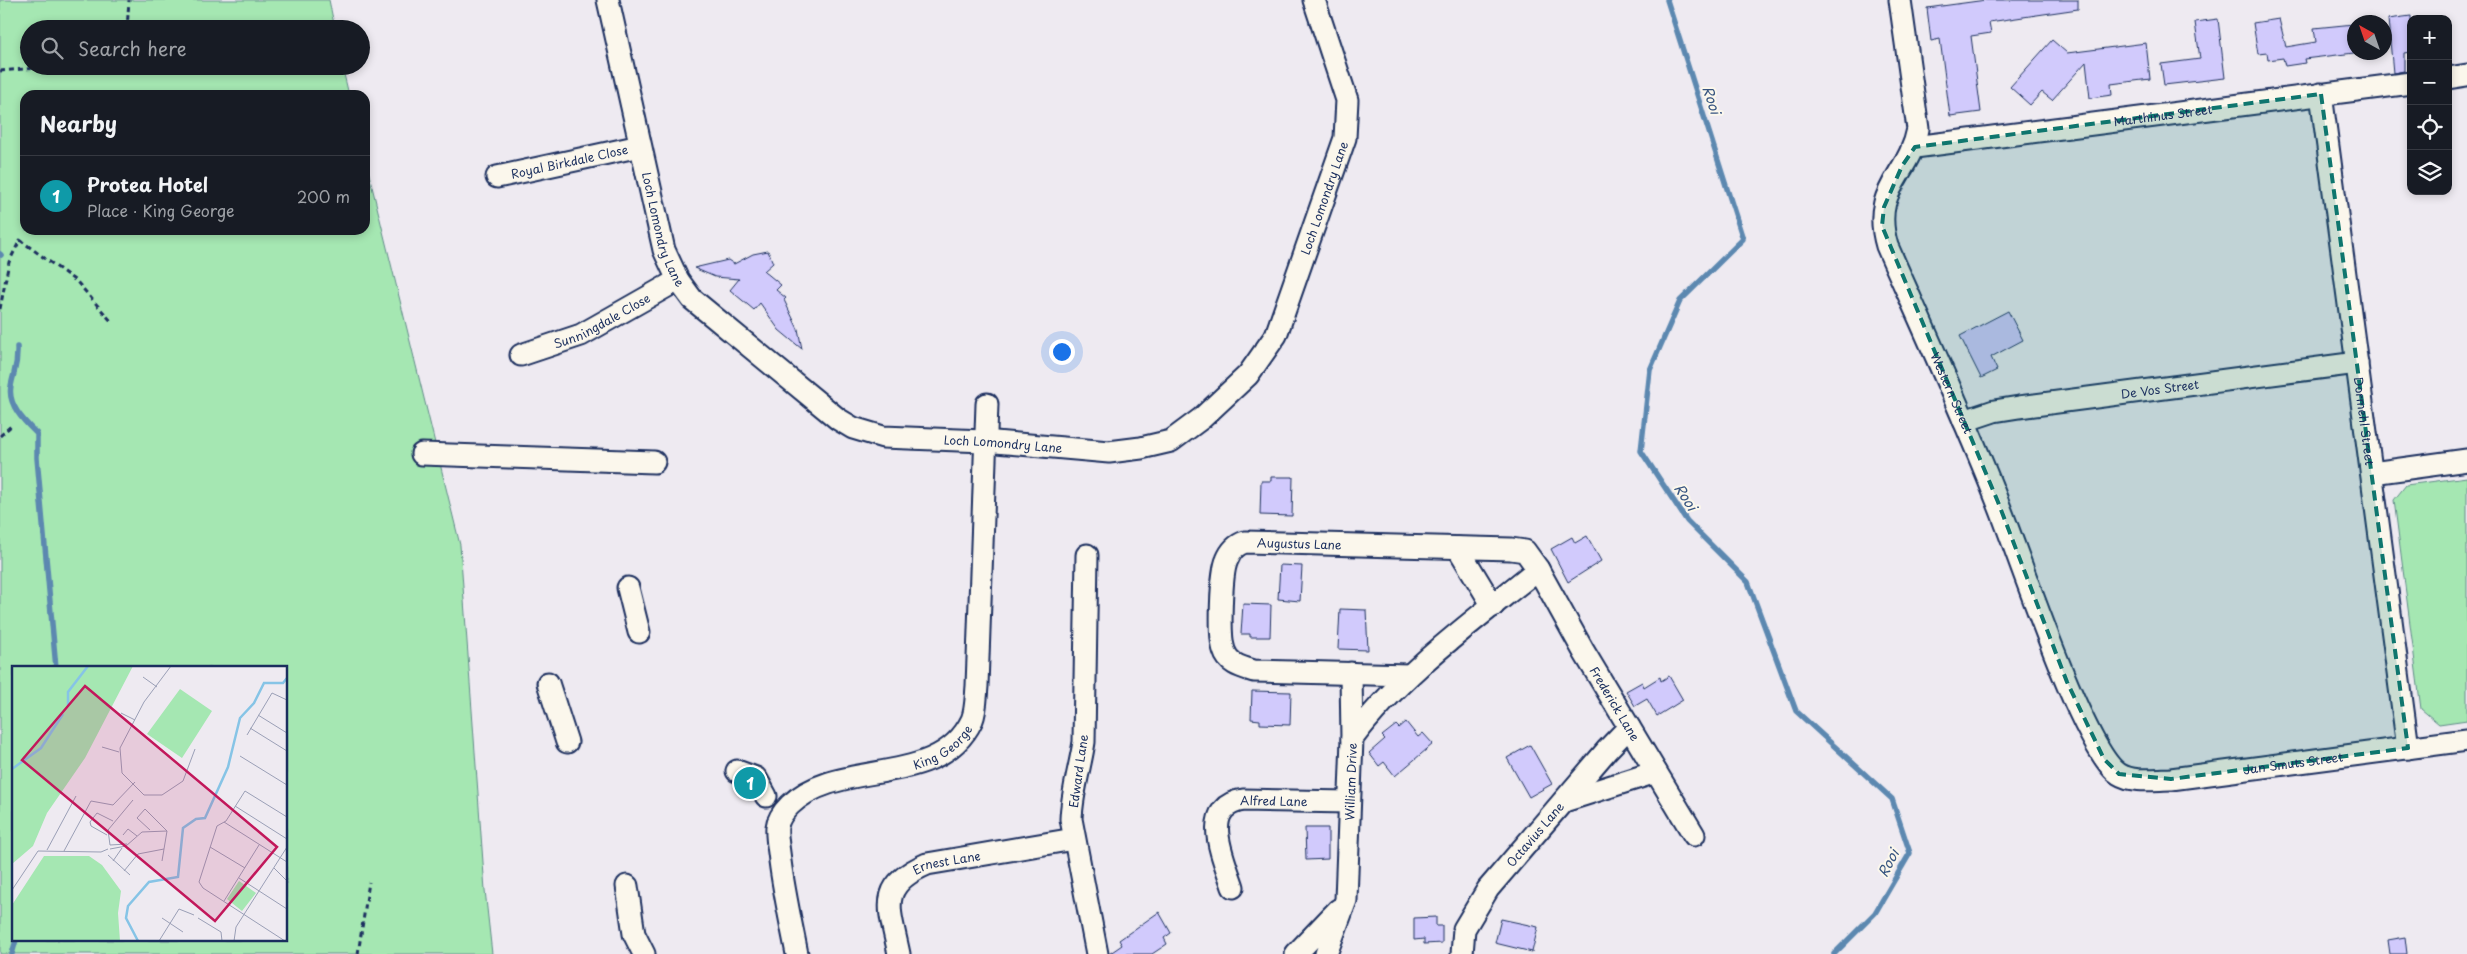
<!DOCTYPE html>
<meta charset="utf-8">
<style>
:root{--surface:#171b24;--page:#20242c;--text:#f1f3f6;--muted:#9ea1a6;--line:#363941;--accent:#1f6fb2}
body{margin:0;font-family:"Playpen Sans",sans-serif;background:var(--page);color:var(--text)}
.controls{position:absolute;right:15px;top:15px;display:grid;overflow:hidden;border-radius:10px;box-shadow:0 2px 8px #0003}
.controls button{width:45px;height:45px;display:grid;place-items:center;padding:0;border:0;border-bottom:1px solid var(--line);background:var(--surface);color:var(--text);font:25px sans-serif}
.compass{position:absolute;left:2347px;top:15px;width:45px;height:45px;border-radius:50%;background:var(--surface);box-shadow:0 2px 8px #0003;rotate:320deg}
.you{position:absolute;left:1061px;top:351px;width:18px;height:18px;margin:-12px;border:4px solid #fff;border-radius:50%;background:#1a73e8;box-shadow:0 0 0 8px #1a73e833}
.badge{display:grid;place-items:center;width:32px;height:32px;border-radius:50%;background:var(--accent);color:#fff;font-size:16px;font-weight:700}
.pin{position:absolute;translate:-50% -50%;border:2px solid #fff;box-shadow:0 1px 5px #0006}
.list{margin:0;padding:0;list-style:none}
h2{display:flex;justify-content:space-between;align-items:center;height:65px;margin:0;padding:0 20px;font-size:21px}
h2 small{font-size:16px;font-weight:400;color:var(--muted)}
.list li{display:grid;grid-template-columns:32px 1fr auto;gap:15px;align-items:center;box-sizing:border-box;height:80px;padding:0 20px;border-top:1px solid var(--line)}
.list b{display:block;font-size:19px;white-space:nowrap}
.list p{margin:0;font-size:16px;white-space:nowrap;color:var(--muted)}
.list em{font-size:16px;font-style:normal;color:var(--muted)}
.icon{flex:none;width:28px;height:28px;fill:none;stroke:currentColor;stroke-width:2;stroke-linecap:round;stroke-linejoin:round}
.map{position:relative;flex:none;width:2467px;height:954px;overflow:hidden}
.search{position:absolute;background:var(--surface);box-shadow:0 2px 8px #0003;left:20px;top:20px;width:350px;height:55px;display:flex;align-items:center;gap:12px;box-sizing:border-box;padding:0 18px;border-radius:28px;color:var(--muted);font-size:19px}
.panel{position:absolute;background:var(--surface);box-shadow:0 2px 8px #0003;left:20px;top:90px;width:350px;height:145px;border-radius:15px}
.map>svg:first-child{display:block}
</style>
<div class="map">
<svg width="2467" height="954" viewBox="0 0 2467 954">
<rect width="100%" height="100%" fill="#eeeaf1"/>
<filter id="ink" filterUnits="userSpaceOnUse"><feTurbulence type="fractalNoise" baseFrequency=".02" numOctaves="2"/><feDisplacementMap in="SourceGraphic" scale="10" xChannelSelector="R" yChannelSelector="G"/><feConvolveMatrix kernelMatrix="1 2 1 2 8 2 1 2 1" color-interpolation-filters="sRGB"/></filter>
<g filter="url(#ink)">
<g fill="#a5e7b2" stroke="#608b88" fill-rule="evenodd">
<path d="M0 0H329L335 29H29V66H342L349 95H25V230H365V158L460 545 485 890 492 954H0ZM14 668H286V940H14Z"/>
<polygon points="2467,477 2467,720 2439,724 2421,709 2394,500 2406,485"/>
</g>
<g fill="none" stroke-linecap="round" stroke-linejoin="round">
<g stroke="#5b88b0" stroke-width="5.5">
<polyline points="1667,0 1743,239 1680,301 1650,370 1641,451 1687,521 1748,582 1796,711 1892,799 1910,853 1875,913 1834,954"/>
<polyline points="0,254 1,255"/>
<path d="M17 347C18 366 14 370 11 386 7 405 25 422 37 434V458L56 668"/>
<polyline points="12,954 16,940"/>
</g>
</g>
<g fill="#d1cafc" stroke="#1b2f5e">
<polygon points="1986,0 2078,0 2078,9 1989,22 1991,33 1971,36 1981,112 1950,116 1940,39 1931,41 1927,8"/>
<polygon points="2411,16 2411,52 2404,53 2404,71 2393,73 2388,19"/>
<polygon points="2218,19 2225,78 2164,85 2161,64 2200,59 2195,22"/>
<polygon points="2279,19 2286,47 2316,42 2314,28 2354,24 2354,53 2304,59 2305,63 2285,66 2283,58 2268,60 2267,53 2258,54 2253,23"/>
<polygon points="2052,40 2067,53 2146,43 2150,79 2111,84 2112,95 2090,98 2086,62 2052,100 2042,92 2030,105 2010,87"/>
<polygon points="768,251 773,263 764,271 781,285 776,290 786,298 784,300 798,329 802,349 779,330 760,303 754,310 730,290 739,279 715,277 694,268 728,260 734,264 753,254"/>
<polygon points="2008,311 2023,340 1991,357 1997,370 1981,378 1960,336"/>
<polygon points="1271,477 1293,477 1292,516 1260,515 1261,481 1271,481"/>
<polygon points="1587,536 1601,561 1568,582 1551,549 1572,537 1575,543"/>
<polygon points="1280,565 1302,566 1300,601 1278,599"/>
<polygon points="1243,604 1271,605 1270,637 1250,637 1250,634 1241,634"/>
<polygon points="1340,609 1366,610 1368,650 1338,649"/>
<polygon points="1669,676 1683,700 1657,716 1647,699 1635,706 1626,691 1642,682 1644,687 1660,677 1661,681"/>
<polygon points="1252,691 1291,692 1290,725 1260,724 1260,720 1251,719"/>
<polygon points="1406,722 1418,737 1423,733 1433,744 1395,776 1384,762 1379,766 1369,753 1385,739 1382,736 1396,725 1399,728"/>
<polygon points="1530,745 1552,784 1529,797 1507,758"/>
<polygon points="1305,828 1328,828 1328,859 1306,860"/>
<polygon points="1159,912 1171,933 1164,938 1167,944 1152,954 1109,954 1122,945 1119,940"/>
<polygon points="1436,917 1436,926 1442,926 1442,943 1424,944 1424,939 1414,940 1414,918"/>
<polygon points="1501,919 1538,927 1532,952 1495,943"/>
<polygon points="2405,937 2407,954 2390,954 2388,940"/>
</g>
<g fill="none" stroke-linecap="round" stroke-linejoin="round">
<defs>
<g id="minor">
<path id="s1" d="M608 0 664 250 678 280 692 299 838 419 853 428 883 437 984 441 1109 452 1141 448 1171 441 1202 418 1248 375 1276 335 1345 138 1347 100 1314 0"/>
<path id="s2" d="M1900 0 1918 129C1909 177 1870 188 1887 246 1925 332 1964 416 1998 503 2018 552 2083 751 2119 774 2133 783 2156 779 2171 779L2467 740"/>
<polyline points="2448,78 2467,75"/>
<path id="s3" d="M2321 94 2408 748"/>
<path id="s4" d="M1915 147 2411 83"/>
<path id="s5" d="M497 177 640 146"/>
<path id="s6" d="M521 355 581 335 678 280"/>
<path id="s7" d="M1964 421 1994 411 2019 407 2357 363"/>
<polyline points="422,454 654,462"/>
<polyline points="2372,473 2467,460"/>
<polyline points="1458,548 1493,606"/>
<path d="M1087 555 1084 742C1080 768 1072 792 1071 819L1097 954"/>
<polyline points="628,588 639,632"/>
<polyline points="1351,673 1352,739"/>
<path id="s8" d="M1409 675 1254 671C1241 667 1228 664 1224 650 1219 636 1221 573 1227 560 1231 550 1236 545 1245 542L1511 549 1525 551 1538 569 1584 652 1694 835"/>
<polyline points="548,683 567,742"/>
<polyline points="737,771 756,778 766,796"/>
<polyline points="1564,801 1656,772"/>
<polyline points="627,886 634,934 644,954"/>
<path id="s9" d="M1233 887C1224 859 1198 806 1244 800L1349 802"/>
<path id="s10" d="M797 954C791 923 784 892 780 861 779 850 776 837 777 827 778 818 784 811 790 805 839 757 939 790 972 720 976 711 976 697 977 686L987 404"/>
<path id="s11" d="M899 954C890 909 876 886 927 864L1074 839"/>
<polyline points="1296,954 1338,910"/>
<path id="s12" d="M1326 954 1346 900 1352 739C1402 672 1474 621 1538 569"/>
<path id="s13" d="M1462 954 1464 929 1488 889 1607 750 1629 727"/>
</g>
</defs>
<use href="#minor" stroke="#1b2f5e" stroke-width="25"/>
<g stroke="#1b2f5e" stroke-width="3" stroke-dasharray="5 4" stroke-linecap="butt">
<polyline points="127,29 129,0"/>
<polyline points="0,71 61,66"/>
<polyline points="0,309 9,262 20,240 77,282 112,322"/>
<polyline points="0,436 12,425"/>
<polyline points="358,954 369,882"/>
</g>
<use href="#minor" stroke="#fbf7ec" stroke-width="21"/>
</g>
</g>
<path fill="#0f766e" fill-opacity="0.2" stroke="#0f766e" stroke-width="4" stroke-dasharray="10 6" stroke-linejoin="round" d="M2321 94 2408 748 2171 779 2119 774 2104 759 2067 682 1998 502 1882 226 1884 207 1902 166 1915 147Z"/>
<g text-anchor="middle" dominant-baseline="central" stroke-width="4" stroke-linejoin="round" paint-order="stroke">
<g font-size="12" fill="#1b2f5e" stroke="#fbf7ec">
<text stroke="none"><textPath href="#s4" startOffset="250">Marthinus Street</textPath></text>
<text stroke="none"><textPath href="#s5" startOffset="74">Royal Birkdale Close</textPath></text>
<text stroke="none"><textPath href="#s1" startOffset="1136">Loch Lomondry Lane</textPath></text>
<text stroke="none"><textPath href="#s1" startOffset="236">Loch Lomondry Lane</textPath></text>
<text stroke="none"><textPath href="#s6" startOffset="88">Sunningdale Close</textPath></text>
<text stroke="none"><textPath href="#s7" startOffset="199">De Vos Street</textPath></text>
<text stroke="none"><textPath href="#s2" startOffset="416">Western Street</textPath></text>
<text stroke="none"><textPath href="#s3" startOffset="330">Dormehl Street</textPath></text>
<text stroke="none"><textPath href="#s1" startOffset="671">Loch Lomondry Lane</textPath></text>
<text stroke="none"><textPath href="#s8" startOffset="365">Augustus Lane</textPath></text>
<text stroke="none"><textPath href="#s8" startOffset="768">Frederick Lane</textPath></text>
<text stroke="none"><textPath href="#s10" startOffset="321">King George</textPath></text>
<text stroke="none"><textPath href="#s2" startOffset="1010">Jan Smuts Street</textPath></text>
<text transform="translate(1078 771) rotate(-82)">Edward Lane</text>
<text stroke="none"><textPath href="#s12" startOffset="176">William Drive</textPath></text>
<text stroke="none"><textPath href="#s9" startOffset="134">Alfred Lane</textPath></text>
<text stroke="none"><textPath href="#s13" startOffset="144">Octavius Lane</textPath></text>
<text stroke="none"><textPath href="#s11" startOffset="128">Ernest Lane</textPath></text>
</g>
<g font-size="14" font-style="italic" fill="#365480" stroke="#fbf7ec">
<text transform="translate(1712 100) rotate(72)">Rooi</text>
<text transform="translate(1686 497) rotate(57)">Rooi</text>
<text transform="translate(1888 863) rotate(-63)">Rooi</text>
</g>
</g>
<g transform="translate(12 666)">
<rect width="275" height="275" fill="#eeeaf1"/>
<path d="M0 0H121L73 92 35 147 21 180 0 198ZM168 23 200 45 170 92 135 68ZM32 190H77L90 199 109 225 106 247 108 275H0V239ZM227 215 244 227 230 245 215 233Z" fill="#a5e7b2"/>
<path fill="none" stroke="#86c4e6" stroke-width="2.5" d="M56 39V26L76 0M0 103 29 82 51 48M126 275 114 252 116 240 137 216 166 211 171 162 184 153 193 152 216 101 228 52 242 37 252 17H271L275 12"/>
<path fill="none" stroke="#9a9fb6" stroke-width="1" d="M159 0 132 36 108 82 110 107 132 129H150L171 115 183 83M131 11 145 21M109 47 123 54M246 49 275 67M238 62 275 85M235 69 260 27 275 34M90 81 107 86M228 90 275 119M223 140 275 173M212 156 275 196M138 164 125 152 133 143 155 165M95 169 79 160 78 156 85 147 101 155M111 169 116 163 125 170M98 179 96 164 121 134M98 179 115 178M198 181 233 202M98 183 114 180 130 166 155 165M35 184 64 130M52 185 79 135 101 139 123 116M96 189 118 209M101 195 110 182M150 195 155 165M262 202 275 215M112 205 126 188 152 183M227 212 275 243M0 224 26 185 89 186 96 183M212 235 247 179M150 252 171 266M186 252 209 266 210 275M147 275 167 243 182 249M222 275 224 261 275 181M273 275 191 222 187 216 205 160 214 155 233 125 275 151"/>
<path fill="#c2185b" fill-opacity="0.15" stroke="#c2185b" stroke-width="2.5" d="M73 20 265 181 203 255 10 94Z"/>
<rect width="275" height="275" fill="none" stroke="#1b2f5e" stroke-width="2.5"/>
</g>
</svg>
<div class="controls">
<button>+</button>
<button>−</button>
<button><svg class="icon" aria-label="locate" viewBox="0 0 24 24"><circle cx="12" cy="12" r="6"/><path d="M12 2v4M12 18v4M2 12h4M18 12h4"/></svg></button>
<button><svg class="icon" aria-label="layers" viewBox="0 0 24 24"><path d="M12 4l9 5-9 5-9-5zM3 14l9 5 9-5"/></svg></button>
</div>
<svg class="compass" viewBox="-18 -18 36 36"><path d="M0-13l5 13h-10z" fill="#e53935"/><path d="M0 13l5-13h-10z" fill="#9ea1a6"/></svg>
<div class="you"></div>
<div class="pin badge" style="left:750px;top:783px;background:#0f9aa8">1</div>
<div class="search"><svg class="icon" aria-label="search" viewBox="0 0 24 24"><circle cx="10" cy="10" r="6"/><path d="M15 15l6 6"/></svg>Search here</div>
<section class="panel">
<h2>Nearby<small></small></h2>
<ul class="list">
<li><span class="badge" style="background:#0f9aa8">1</span><div><b>Protea Hotel</b><p>Place · King George</p></div><em>200 m</em></li>
</ul>
</section>
</div>
